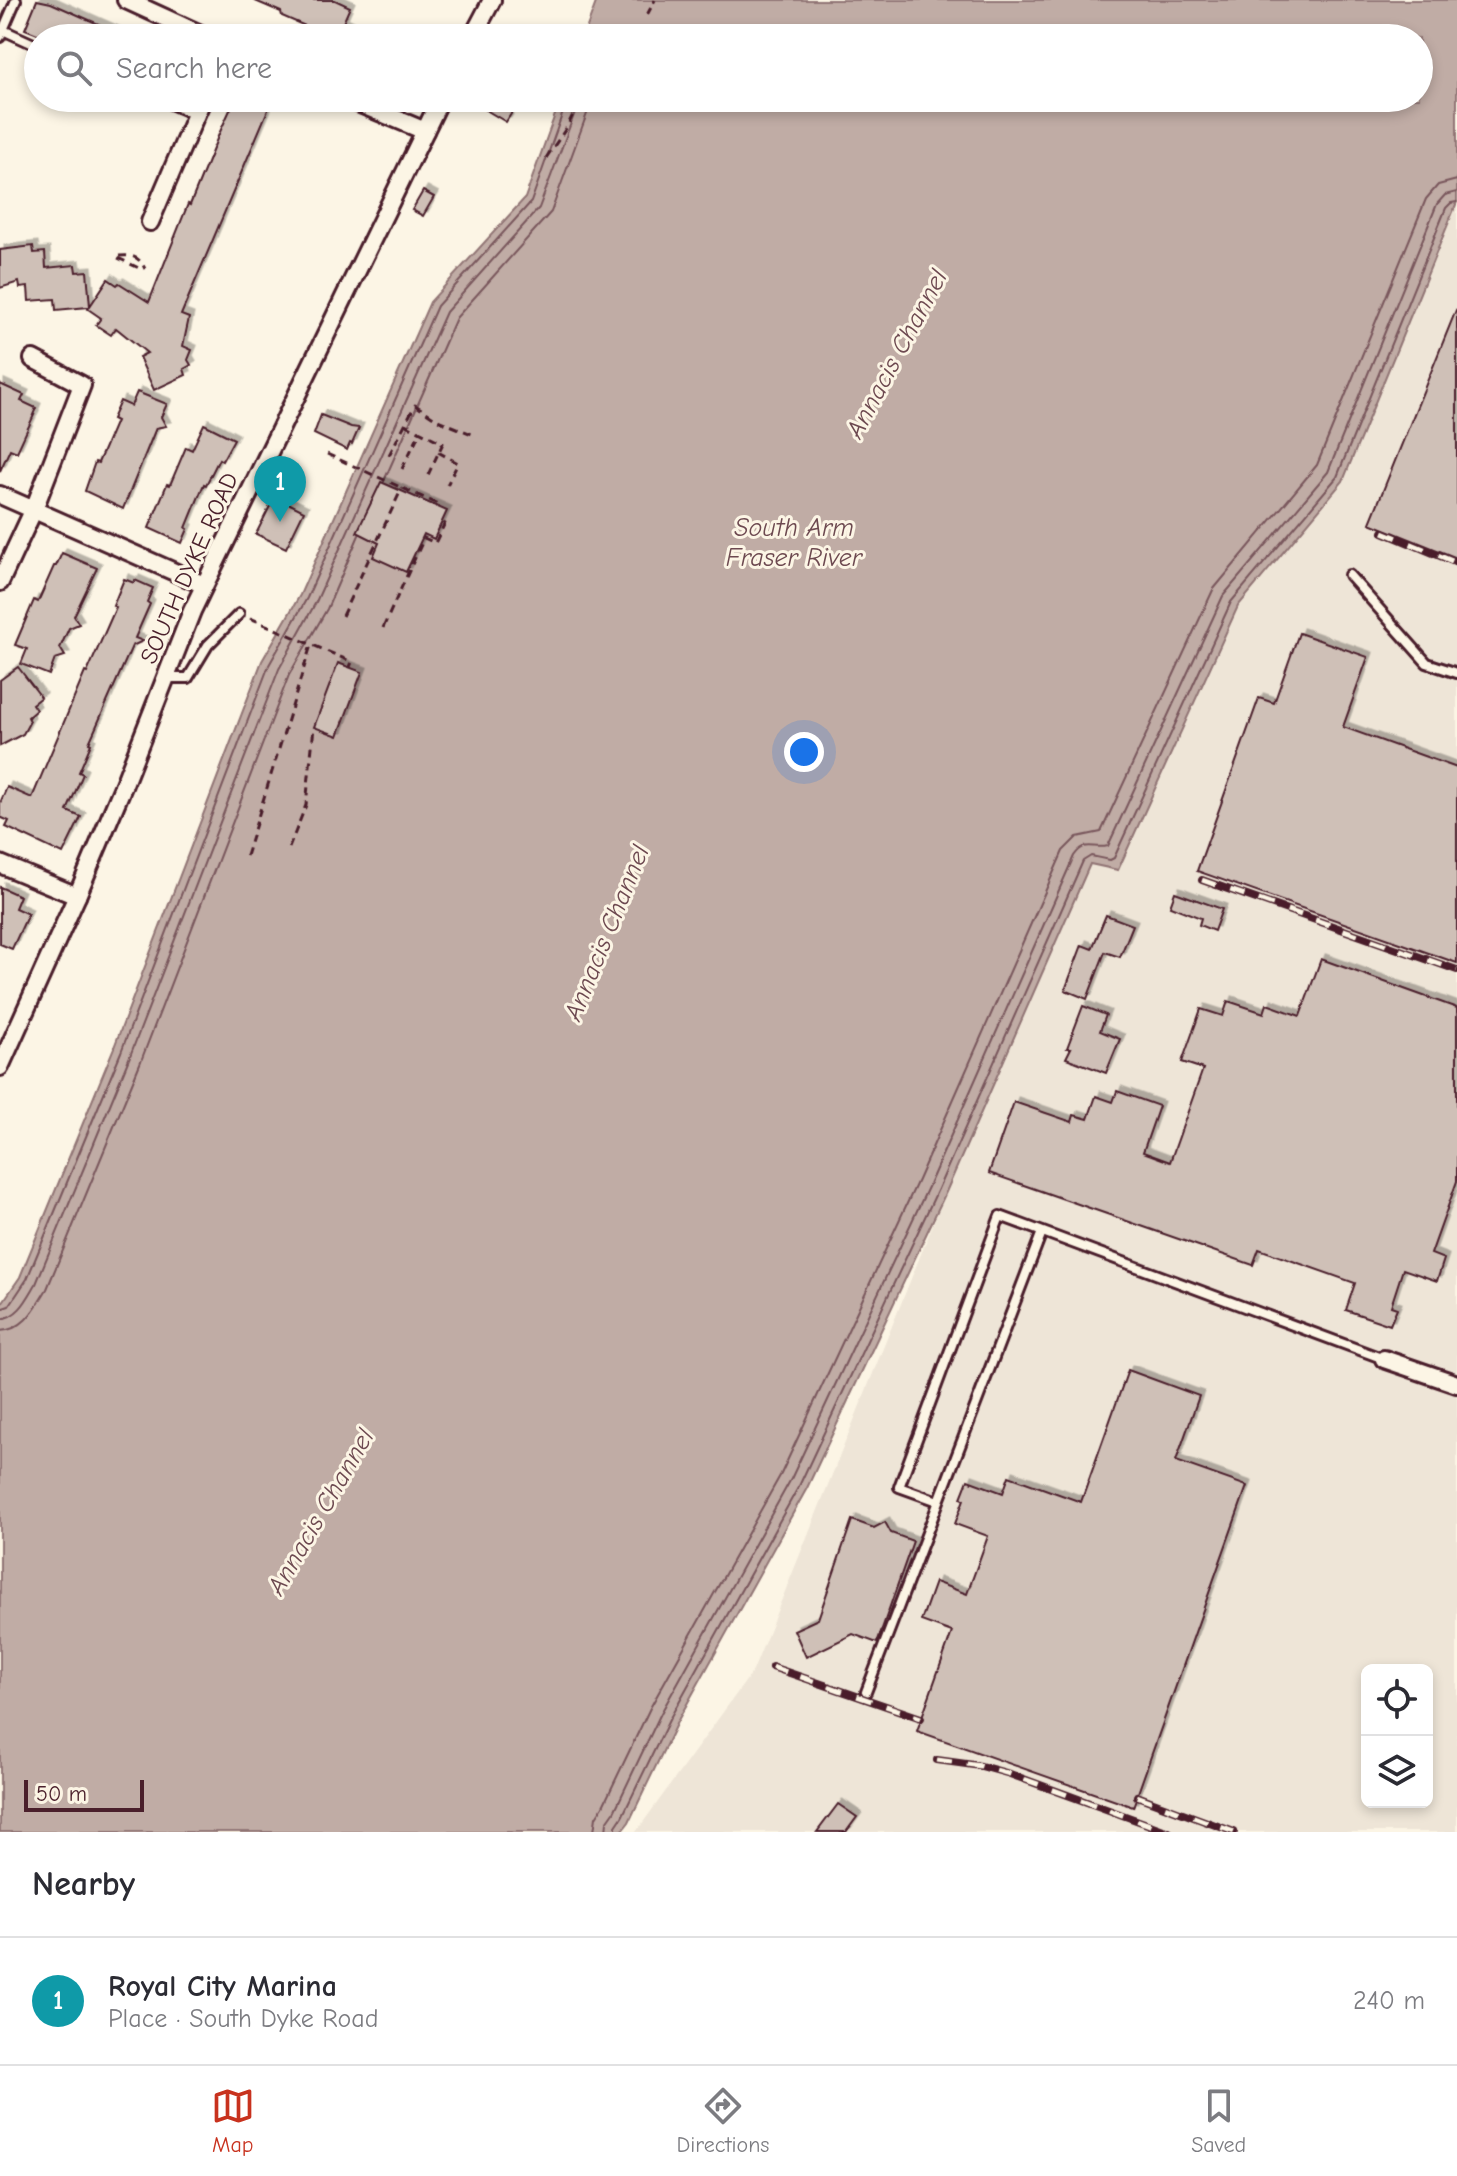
<!DOCTYPE html>
<meta charset="utf-8">
<style>
:root{--surface:#fff;--page:#f7f7f7;--text:#2b2b33;--muted:#7c7c81;--line:#e1e1e2;--accent:#c8321e}
body{margin:0;font-family:"Comic Neue",sans-serif;background:var(--page);color:var(--text)}
.controls{position:absolute;right:24px;bottom:24px;display:grid;overflow:hidden;border-radius:12px;box-shadow:0 4px 12px #0003}
.controls button{width:72px;height:72px;display:grid;place-items:center;padding:0;border:0;border-bottom:2px solid var(--line);background:var(--surface);color:var(--text);font:40px sans-serif}
.scale{position:absolute;left:24px;bottom:20px;width:120px;box-sizing:border-box;padding-left:8px;border:4px solid #4a1f2b;border-top:0;font-size:22px;line-height:28px;white-space:nowrap;color:#4a1f2b;-webkit-text-stroke:6px #fcf5e5;paint-order:stroke}
.you{position:absolute;left:804px;top:752px;width:28px;height:28px;margin:-20px;border:6px solid #fff;border-radius:50%;background:#1a73e8;box-shadow:0 0 0 12px #1a73e833}
.badge{display:grid;place-items:center;width:52px;height:52px;border-radius:50%;background:var(--accent);color:#fff;font-size:26px;font-weight:700}
.pin{position:absolute;translate:-50% -66px;filter:drop-shadow(0 2px 4px #0008)}
.pin::after{content:'';position:absolute;top:42px;width:28px;height:24px;background:inherit;clip-path:polygon(0 0,100% 0,50% 100%)}
.list{margin:0;padding:0;list-style:none}
h2{display:flex;justify-content:space-between;align-items:center;height:104px;margin:0;padding:0 32px;font-size:34px}
h2 small{font-size:26px;font-weight:400;color:var(--muted)}
.list li{display:grid;grid-template-columns:52px 1fr auto;gap:24px;align-items:center;box-sizing:border-box;height:128px;padding:0 32px;border-top:2px solid var(--line)}
.list b{display:block;font-size:30px;white-space:nowrap}
.list p{margin:0;font-size:26px;white-space:nowrap;color:var(--muted)}
.list em{font-size:26px;font-style:normal;color:var(--muted)}
.icon{flex:none;width:44px;height:44px;fill:none;stroke:currentColor;stroke-width:2;stroke-linecap:round;stroke-linejoin:round}
.map{position:relative;flex:none;width:1457px;height:1832px;overflow:hidden}
.search{position:absolute;background:var(--surface);box-shadow:0 4px 12px #0003;left:24px;right:24px;top:24px;height:88px;display:flex;align-items:center;gap:20px;box-sizing:border-box;padding:0 28px;border-radius:44px;color:var(--muted);font-size:30px}
.sheet{height:232px;background:var(--surface)}
nav{display:flex;justify-content:space-around;align-items:center;box-sizing:border-box;height:112px;border-top:2px solid var(--line);background:var(--surface);font-size:22px;color:var(--muted)}
nav a{display:grid;justify-items:center;gap:4px}
nav .on{color:var(--accent)}
.map>svg:first-child{display:block}
</style>
<div class="map">
<svg width="1457" height="1832" viewBox="0 0 1457 1832">
<defs>
<filter id="shadow"><feDropShadow dx="4.5" dy="-4.5" stdDeviation="0" flood-color="#0004"/></filter>
</defs>
<rect width="100%" height="100%" fill="#fcf5e5"/>
<filter id="ink" filterUnits="userSpaceOnUse"><feTurbulence type="fractalNoise" baseFrequency=".0125" numOctaves="2"/><feDisplacementMap in="SourceGraphic" scale="16" xChannelSelector="R" yChannelSelector="G"/><feConvolveMatrix kernelMatrix="1 2 1 2 8 2 1 2 1" color-interpolation-filters="sRGB"/></filter>
<g filter="url(#ink)">
<path fill="#eee5d7" fill-rule="evenodd" d="M1457 202V1832H636L753 1671 948 1187 1091 863 1118 870 1238 606 1343 481ZM1367 1670H1427V1802H1367Z"/>
<polygon fill="#c0aca5" stroke="#917474" stroke-width="2" points="597,0 1457,0 1457,202 1343,481 1238,606 1118,870 1090,864 946,1192 807,1488 677,1722 629,1822 621,1832 0,1832 0,1306 20,1277 113,1050 262,661 300,595 430,302 525,198 561,98 1419,98 1419,38 583,38"/>
<g fill="none" stroke-linecap="round" stroke-linejoin="round">
<g stroke="#79575c" stroke-width="2">
<polyline points="384,481 456,318 551,212 588,111 590,98"/>
<polyline points="0,1309 9,1306 27,1279 121,1052 269,665 307,598 437,306 531,202 568,98"/>
<path d="M0 1319C19 1317 27 1299 36 1284L130 1056 279 669 316 602 446 312 539 208 577 107 578 98"/>
<path d="M0 1331C25 1330 35 1308 47 1289L141 1061 289 675 327 609 359 535"/>
<polyline points="594,1832 596,1817 603,1806 650,1708 781,1474 918,1180 1063,851 1077,837 1101,832 1213,590 1317,465 1426,199 1438,185 1457,180"/>
<path d="M606 1832 607 1822 614 1812 661 1713 791 1479 929 1185 1074 856C1086 839 1093 850 1108 846L1223 596 1328 472 1437 204 1445 195 1457 192"/>
<polyline points="616,1832 616,1826 622,1817 670,1718 800,1484 938,1189 1083,861 1091,856 1110,860 1114,858 1231,602 1337,477 1446,208 1451,203 1457,202"/>
</g>
</g>
<g fill="#cfc0b7" stroke="#4a1f2b" stroke-width="2" filter="url(#shadow)">
<polygon points="37,0 51,3 130,38 39,38 40,35 25,29"/>
<polygon points="253,0 335,0 350,7 343,23 353,28 348,38 333,38 282,16 281,12"/>
<polygon points="238,98 273,98 181,315 189,318 183,346 192,350 188,360 191,365 184,369 186,375 154,390 139,357 147,353 116,328 111,335 96,325 101,318 88,309 89,307 56,310 55,299 29,301 28,287 20,288 19,282 0,288 0,250 33,246 34,253 45,252 46,268 75,265 76,272 87,271 90,306 108,279 117,285 119,283 149,302 188,204 190,205 219,134 235,99"/>
<polygon points="466,98 521,98 506,122"/>
<polygon points="423,191 434,197 423,216 412,210"/>
<polygon points="1456,310 1457,311 1457,558 1370,523"/>
<polygon points="0,384 24,395 21,401 36,408 33,415 34,415 17,452 10,449 0,471"/>
<polygon points="137,392 167,404 161,417 166,426 156,428 123,509 85,491 95,462 98,463 116,421 112,419 120,401 131,406"/>
<polygon points="321,415 351,427 359,428 352,444 350,443 347,450 314,434"/>
<polygon points="204,424 234,439 222,461 219,459 206,485 204,484 186,528 188,529 182,543 149,528 167,484 170,485 186,447 192,450"/>
<polygon points="381,482 447,511 434,539 424,534 406,572 373,557 379,543 357,532"/>
<polygon points="278,498 304,511 286,548 256,534 271,504 275,506"/>
<polygon points="62,553 97,568 74,616 79,624 69,628 60,648 65,656 55,659 49,675 21,664 27,649 15,645 34,600 38,602 54,566 56,566"/>
<polygon points="124,579 134,583 135,580 153,588 147,602 150,604 135,638 143,641 132,646 89,743 91,744 79,772 83,774 67,811 81,817 63,854 6,827 9,821 0,817 0,803 7,787 32,798 85,672 87,673 116,607 113,606"/>
<polygon points="1299,633 1368,657 1343,727 1457,768 1457,963 1197,871 1259,698 1274,703"/>
<polygon points="338,663 362,672 338,736 314,727"/>
<polygon points="18,667 41,697 32,704 36,710 28,717 30,721 23,734 0,746 0,680"/>
<polygon points="0,887 20,896 15,908 28,914 12,949 0,944"/>
<polygon points="1175,892 1222,909 1214,931 1199,925 1201,918 1170,906"/>
<polygon points="1106,915 1133,925 1120,957 1105,952 1087,999 1065,990 1082,945 1092,949"/>
<polygon points="1321,959 1457,1008 1457,1181 1431,1254 1444,1259 1437,1281 1403,1269 1391,1306 1397,1308 1390,1325 1346,1310 1355,1283 1259,1249 1253,1265 989,1173 1014,1102 1072,1122 1074,1115 1088,1119 1096,1096 1113,1102 1117,1091 1159,1106 1143,1152 1170,1162 1203,1069 1182,1062 1201,1009 1223,1016 1228,1001 1264,1013 1267,1004 1300,1016"/>
<polygon points="1083,1006 1106,1015 1100,1031 1120,1039 1106,1073 1066,1058 1071,1048 1067,1048"/>
<polygon points="1128,1370 1199,1396 1176,1461 1247,1486 1133,1807 917,1731 952,1632 921,1621 935,1582 967,1594 988,1536 955,1524 964,1499 961,1498 968,1480 1003,1493 1009,1476 1081,1502"/>
<polygon points="852,1520 874,1528 885,1522 891,1533 913,1541 877,1643 853,1634 806,1657 794,1630 818,1619"/>
<polygon points="838,1804 857,1817 846,1832 817,1832"/>
</g>
<g fill="none" stroke-linecap="round" stroke-linejoin="round">
<defs>
<g id="lane">
<polyline points="3,30 38,46"/>
<polyline points="0,37 16,0"/>
<polyline points="157,98 196,115"/>
<polyline points="1349,575 1427,663 1457,673"/>
<polyline points="166,678 188,678 208,645 239,614"/>
<polyline points="938,1501 899,1487 1000,1216 1384,1359"/>
<polyline points="866,1692 1042,1232"/>
</g>
<g id="street">
<polyline points="126,0 209,38"/>
<polyline points="472,38 492,0"/>
<polyline points="346,98 425,131"/>
<polyline points="150,222 203,98"/>
<polyline points="0,495 204,585"/>
<polyline points="0,582 34,509 82,385 33,359"/>
<polyline points="0,864 77,896"/>
<polyline points="0,1067 77,896 124,784 192,611 441,98"/>
<polyline points="1384,1359 1457,1384"/>
</g>
</defs>
<use href="#lane" stroke="#4a1f2b" stroke-width="14"/>
<use href="#street" stroke="#4a1f2b" stroke-width="22"/>
<g stroke="#4a1f2b" stroke-width="3" stroke-dasharray="8 6" stroke-linecap="butt">
<polyline points="647,15 655,0"/>
<polyline points="609,38 613,28"/>
<polyline points="546,158 567,127 581,98"/>
<path d="M119 256C132 255 139 256 145 269"/>
<polyline points="118,258 143,270"/>
<polyline points="405,424 443,443 427,477"/>
<polyline points="438,452 458,463 447,485"/>
<polyline points="327,454 438,504"/>
<polyline points="389,455 415,405 440,421 472,434"/>
<polyline points="402,469 420,432"/>
<polyline points="342,616 402,488"/>
<polyline points="250,618 352,662 350,667"/>
<polyline points="383,628 424,538 435,543 448,517"/>
<polyline points="289,848 306,805 314,727"/>
<polyline points="246,856 311,645"/>
</g>
<use href="#lane" stroke="#fcf5e5" stroke-width="8"/>
<use href="#street" stroke="#fcf5e5" stroke-width="16"/>
<defs>
<g id="rail">
<polyline points="1383,532 1457,563"/>
<polyline points="1202,880 1457,970"/>
<polyline points="772,1667 921,1718"/>
<polyline points="937,1760 981,1766 1010,1774 1169,1832"/>
<polyline points="1137,1796 1234,1832"/>
</g>
</defs>
<use href="#rail" stroke="#4a1f2b" stroke-width="8"/>
<use href="#rail" stroke="#fcf5e5" stroke-width="5" stroke-dasharray="15" stroke-linecap="butt"/>
</g>
</g>
<g text-anchor="middle" dominant-baseline="central" stroke-width="6" stroke-linejoin="round" paint-order="stroke">
<g font-size="24" fill="#4a1f2b" stroke="#fcf5e5">
<text transform="translate(189 568) rotate(-66)">SOUTH DYKE ROAD</text>
</g>
<g font-size="26" font-style="italic" fill="#6d4950" stroke="#fcf5e5">
<text transform="translate(897 354) rotate(-62)">Annacis Channel</text>
<text x="794" y="528">South Arm<tspan x="794" dy="30">Fraser River</tspan></text>
<text transform="translate(607 933) rotate(-68)">Annacis Channel</text>
<text transform="translate(321 1512) rotate(-60)">Annacis Channel</text>
</g>
</g>
</svg>
<div class="controls">
<button><svg class="icon" aria-label="locate" viewBox="0 0 24 24"><circle cx="12" cy="12" r="6"/><path d="M12 2v4M12 18v4M2 12h4M18 12h4"/></svg></button>
<button><svg class="icon" aria-label="layers" viewBox="0 0 24 24"><path d="M12 4l9 5-9 5-9-5zM3 14l9 5 9-5"/></svg></button>
</div>
<div class="scale">50 m</div>
<div class="you"></div>
<div class="pin badge" style="left:280px;top:522px;background:#0f9aa8">1</div>
<div class="search"><svg class="icon" aria-label="search" viewBox="0 0 24 24"><circle cx="10" cy="10" r="6"/><path d="M15 15l6 6"/></svg>Search here</div>
</div>
<section class="sheet">
<h2>Nearby<small></small></h2>
<ul class="list">
<li><span class="badge" style="background:#0f9aa8">1</span><div><b>Royal City Marina</b><p>Place · South Dyke Road</p></div><em>240 m</em></li>
</ul>
</section>
<nav>
<a class="on"><svg class="icon" aria-label="map" viewBox="0 0 24 24"><path d="M3 6l6-2 6 2 6-2v14l-6 2-6-2-6 2zM9 4v14M15 6v14"/></svg>Map</a>
<a><svg class="icon" aria-label="directions" viewBox="0 0 24 24"><path d="M12 3l9 9-9 9-9-9zM9 14v-3h6M13 9l2 2-2 2"/></svg>Directions</a>
<a><svg class="icon" aria-label="saved" viewBox="0 0 24 24"><path d="M7 4h10v16l-5-4-5 4z"/></svg>Saved</a>
</nav>
